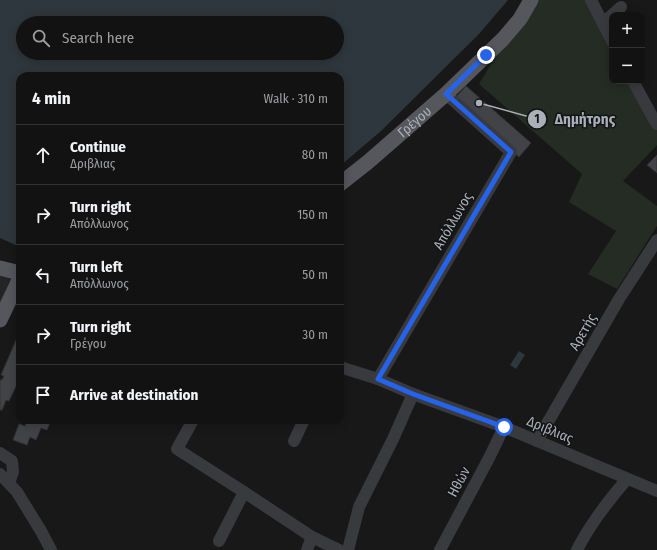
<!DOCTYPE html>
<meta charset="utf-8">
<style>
:root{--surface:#121213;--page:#1f2021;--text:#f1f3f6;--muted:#9c9ea0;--line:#313233}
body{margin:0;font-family:"Fira Sans Condensed",sans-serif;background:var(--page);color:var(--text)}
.controls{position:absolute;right:12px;top:12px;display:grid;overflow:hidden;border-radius:8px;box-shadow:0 2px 10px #0003}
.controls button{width:36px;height:36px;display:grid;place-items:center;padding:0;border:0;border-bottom:1px solid var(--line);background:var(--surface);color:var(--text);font:20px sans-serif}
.stop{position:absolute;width:12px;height:12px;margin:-9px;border:3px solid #2563eb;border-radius:50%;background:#fff}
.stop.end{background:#2563eb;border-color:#fff;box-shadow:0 1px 4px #0008}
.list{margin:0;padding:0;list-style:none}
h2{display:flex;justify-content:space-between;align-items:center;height:52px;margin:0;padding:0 16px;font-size:17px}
h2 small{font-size:13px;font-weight:400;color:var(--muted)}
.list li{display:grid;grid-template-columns:26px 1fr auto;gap:12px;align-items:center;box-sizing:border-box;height:60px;padding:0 16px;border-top:1px solid var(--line)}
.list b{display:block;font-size:15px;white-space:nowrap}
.list p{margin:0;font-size:13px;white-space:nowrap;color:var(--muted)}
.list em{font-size:13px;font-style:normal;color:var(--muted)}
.icon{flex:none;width:22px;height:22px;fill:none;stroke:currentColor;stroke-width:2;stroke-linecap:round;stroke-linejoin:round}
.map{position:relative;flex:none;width:657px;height:550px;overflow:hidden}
.search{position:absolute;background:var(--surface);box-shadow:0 2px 10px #0003;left:16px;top:16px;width:328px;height:44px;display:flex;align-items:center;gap:10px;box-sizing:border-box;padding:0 14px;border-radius:22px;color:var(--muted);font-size:15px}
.panel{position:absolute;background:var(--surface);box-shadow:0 2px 10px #0003;left:16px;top:72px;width:328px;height:352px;border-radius:12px}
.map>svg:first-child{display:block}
</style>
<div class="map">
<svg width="657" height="550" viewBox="0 0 657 550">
<rect width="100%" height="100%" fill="#181819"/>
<polygon fill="#242426" points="0,274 15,278 0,309"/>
<polygon fill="#242c24" points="529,0 592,0 612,37 612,81 636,81 657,120 657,145 623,181 657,206 657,226 617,289 588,274 616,231 569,202 582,174 479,84"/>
<g fill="#2e373d" fill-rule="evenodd">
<path d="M0 0H508L479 34 381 131 340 166V76H20V247L0 238ZM23 23H337V53H23Z"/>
<polygon points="519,351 525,355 516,369 510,365"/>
</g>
<g fill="#424346" stroke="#323235">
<polygon points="466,86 531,143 519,157 454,99"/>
<polygon points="657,155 657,173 647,165"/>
<polygon points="17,338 20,339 20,385 17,384 9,401 6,400 2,410 0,410 0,380 2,380 4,376 1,375"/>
<polygon points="27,420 51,420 47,430 41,428 36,440 30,437 27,445 13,440 19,424 25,426"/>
</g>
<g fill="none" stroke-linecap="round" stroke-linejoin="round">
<g stroke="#393a3e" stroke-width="12">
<polyline points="591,0 612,41"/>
<polyline points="603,23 621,7"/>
<polyline points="633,81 652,116 657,124"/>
<polyline points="340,367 378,379 413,394 504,427 657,491"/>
<polyline points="378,379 511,152 446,94"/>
<polyline points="193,420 177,449 244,492 312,537 339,550"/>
<polyline points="294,441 304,420"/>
<polyline points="537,441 619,299 657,240"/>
<polyline points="0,453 12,461 13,472 9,483"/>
<polyline points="0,474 17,492 41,531 51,550"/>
<polyline points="219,541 244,492"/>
<polyline points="307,550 312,537"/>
<polyline points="348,550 359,507 393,439 413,394"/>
<polyline points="440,550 489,458 504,427"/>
<path d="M577 550C590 524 608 501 627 479"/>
</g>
<g stroke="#55575d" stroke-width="15">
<path id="s1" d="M340 184 368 162 446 94 503 39 520 19 531 0"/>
<polyline points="0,268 20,273"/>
<polyline points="0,320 20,278"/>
</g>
</g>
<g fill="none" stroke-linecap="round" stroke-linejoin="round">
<polyline stroke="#2563eb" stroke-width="5" points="486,55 446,94 511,152 378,379 413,394 504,427"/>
</g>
<g text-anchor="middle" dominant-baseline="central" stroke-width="3" stroke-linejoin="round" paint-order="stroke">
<g font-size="14" fill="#abafb8" stroke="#121314">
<text stroke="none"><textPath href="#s1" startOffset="97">Γρέγου</textPath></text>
<text transform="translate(453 221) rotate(-60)">Απόλλωνος</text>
<text transform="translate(583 332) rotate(-60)">Αρετής</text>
<text transform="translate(550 430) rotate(23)">Δριβλιας</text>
<text transform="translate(459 482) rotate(-62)">Ηθών</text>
</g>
</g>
<path fill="none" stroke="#abafb8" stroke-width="1.5" d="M479 103L537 119"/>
<g fill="#abafb8" stroke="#121314" stroke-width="1.5">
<circle cx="479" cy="103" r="4"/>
<circle cx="537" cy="119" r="10"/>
</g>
<g font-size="12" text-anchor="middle" font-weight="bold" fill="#111">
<text x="537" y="123">1</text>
</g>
<g font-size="15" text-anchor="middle" font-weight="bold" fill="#abafb8" stroke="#121314" stroke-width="3" stroke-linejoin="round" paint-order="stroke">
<text x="585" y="124">Δημήτρης</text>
</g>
</svg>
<div class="controls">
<button>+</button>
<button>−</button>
</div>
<div class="stop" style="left:504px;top:427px"></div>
<div class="stop end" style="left:486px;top:55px"></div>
<div class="search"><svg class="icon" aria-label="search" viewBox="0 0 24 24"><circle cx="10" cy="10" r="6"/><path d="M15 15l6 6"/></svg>Search here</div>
<section class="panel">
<h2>4 min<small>Walk · 310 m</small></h2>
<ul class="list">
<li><svg class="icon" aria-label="ahead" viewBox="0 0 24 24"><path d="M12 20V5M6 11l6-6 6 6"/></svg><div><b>Continue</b><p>Δριβλιας</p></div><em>80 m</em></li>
<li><svg class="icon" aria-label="right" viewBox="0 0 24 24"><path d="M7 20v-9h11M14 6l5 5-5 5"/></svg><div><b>Turn right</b><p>Απόλλωνος</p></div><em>150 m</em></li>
<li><svg class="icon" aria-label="left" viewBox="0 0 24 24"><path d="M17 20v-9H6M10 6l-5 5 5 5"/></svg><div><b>Turn left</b><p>Απόλλωνος</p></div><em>50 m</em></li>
<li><svg class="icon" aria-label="right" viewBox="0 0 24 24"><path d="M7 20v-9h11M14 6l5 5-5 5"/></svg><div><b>Turn right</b><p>Γρέγου</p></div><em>30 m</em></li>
<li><svg class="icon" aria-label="arrive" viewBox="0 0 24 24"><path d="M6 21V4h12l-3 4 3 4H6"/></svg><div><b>Arrive at destination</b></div></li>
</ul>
</section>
</div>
